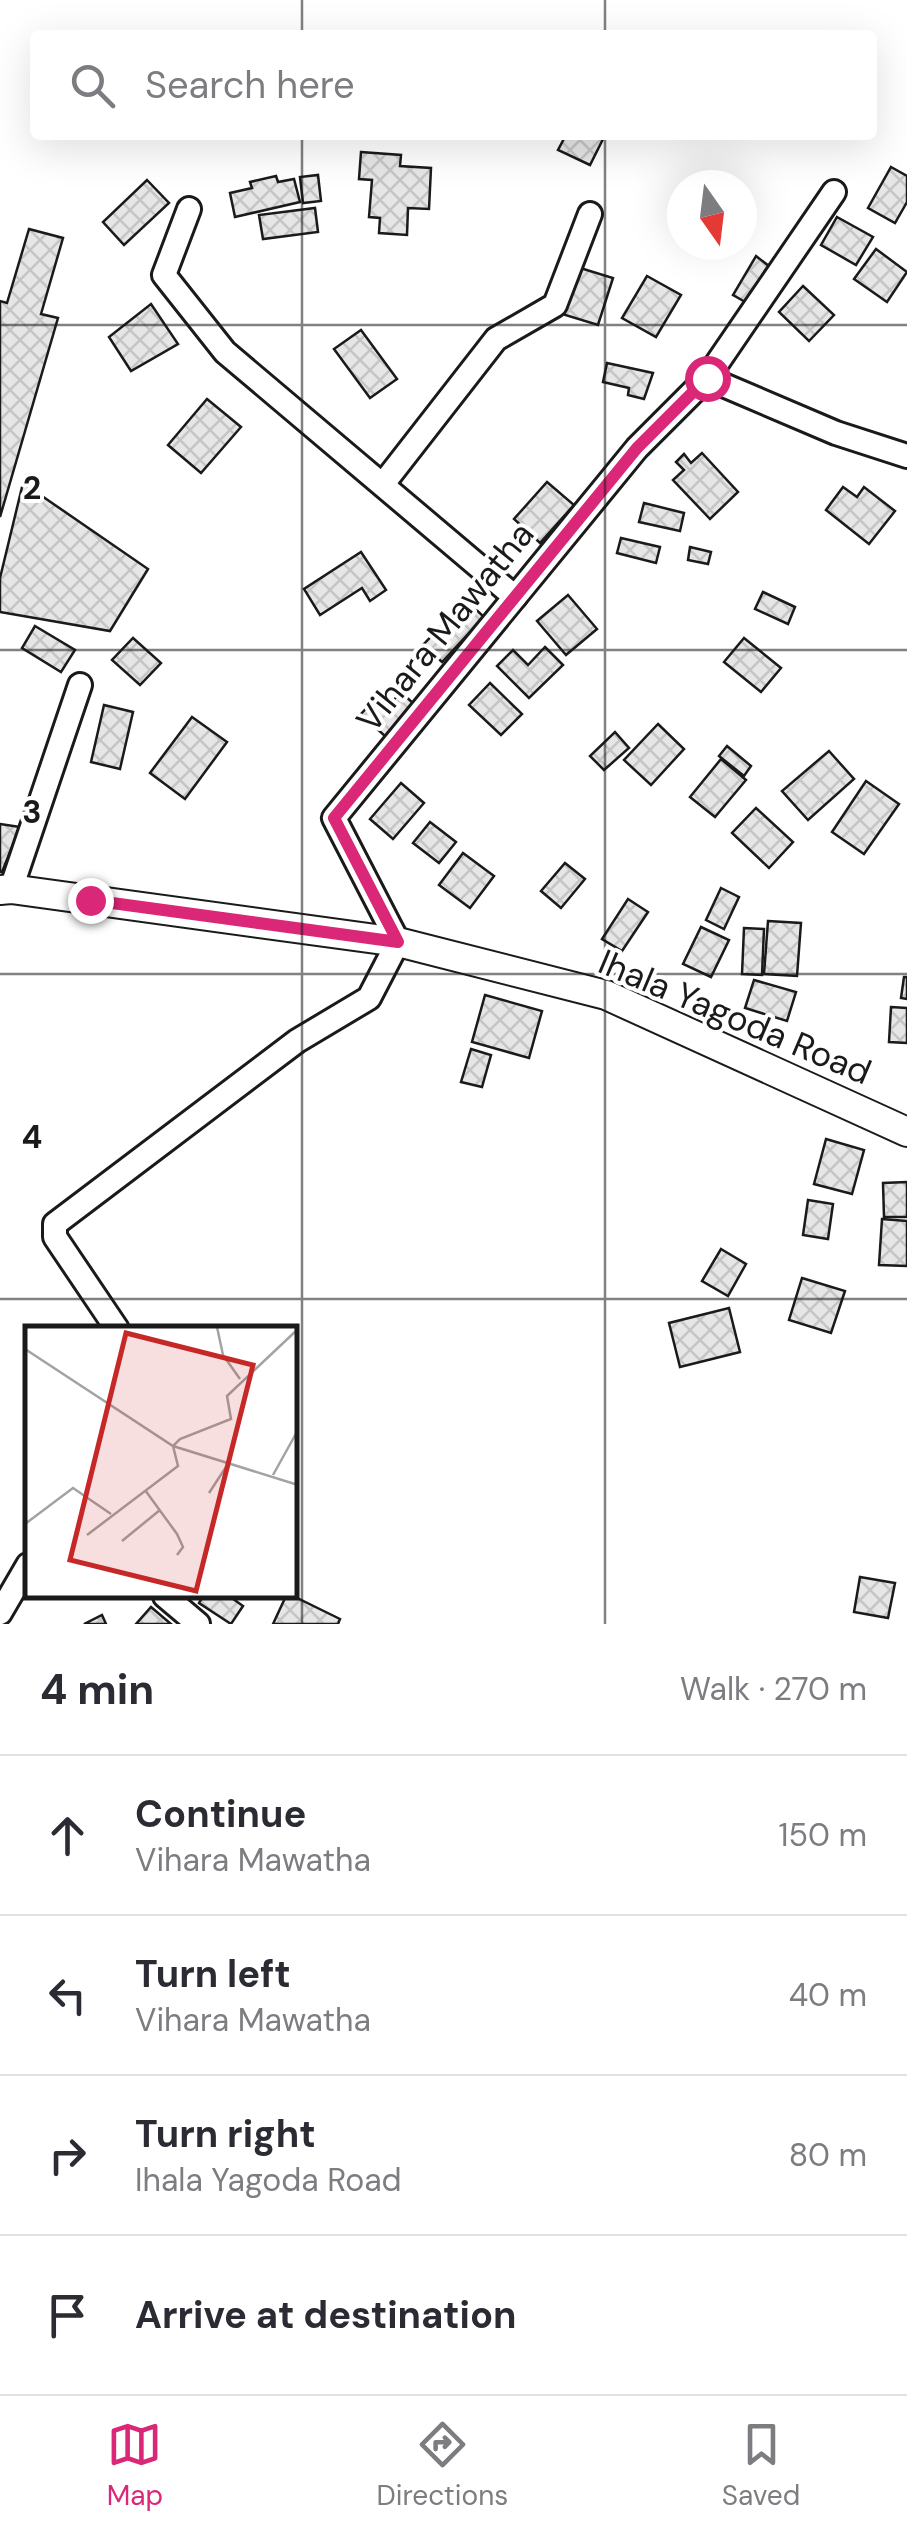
<!DOCTYPE html>
<meta charset="utf-8">
<style>
:root{--surface:#fff;--page:#f2f2f3;--text:#2b2b33;--muted:#7c7c81;--line:#e1e1e2;--accent:#db2777}
body{margin:0;font-family:"DM Sans",sans-serif;background:var(--page);color:var(--text)}
.compass{position:absolute;left:667px;top:170px;width:90px;height:90px;border-radius:50%;background:var(--surface);box-shadow:0 10px 40px #0002;rotate:166deg}
.stop{position:absolute;width:30px;height:30px;margin:-22px;border:8px solid #db2777;border-radius:50%;background:#fff}
.stop.end{background:#db2777;border-color:#fff;box-shadow:0 2px 10px #0008}
.list{margin:0;padding:0;list-style:none}
h2{display:flex;justify-content:space-between;align-items:center;height:130px;margin:0;padding:0 40px;font-size:42px}
h2 small{font-size:32px;font-weight:400;color:var(--muted)}
.list li{display:grid;grid-template-columns:65px 1fr auto;gap:30px;align-items:center;box-sizing:border-box;height:160px;padding:0 40px;border-top:2px solid var(--line)}
.list b{display:block;font-size:38px;white-space:nowrap}
.list p{margin:0;font-size:32px;white-space:nowrap;color:var(--muted)}
.list em{font-size:32px;font-style:normal;color:var(--muted)}
.icon{flex:none;width:55px;height:55px;fill:none;stroke:currentColor;stroke-width:2;stroke-linecap:round;stroke-linejoin:round}
.map{position:relative;flex:none;width:907px;height:1624px;overflow:hidden}
.search{position:absolute;background:var(--surface);box-shadow:0 10px 40px #0002;left:30px;right:30px;top:30px;height:110px;display:flex;align-items:center;gap:25px;box-sizing:border-box;padding:0 35px;border-radius:10px;color:var(--muted);font-size:38px}
.sheet{height:770px;background:var(--surface)}
nav{display:flex;justify-content:space-around;align-items:center;box-sizing:border-box;height:140px;border-top:2px solid var(--line);background:var(--surface);font-size:28px;color:var(--muted)}
nav a{display:grid;justify-items:center;gap:5px}
nav .on{color:var(--accent)}
.map>svg:first-child{display:block}
</style>
<div class="map">
<svg width="907" height="1624" viewBox="0 0 907 1624">
<defs>
<pattern id="building-cross-hatch" width="8" height="8" patternUnits="userSpaceOnUse" patternTransform="scale(2.5)"><rect width="8" height="8" fill="#e6e6e6"/><path d="M0 0l8 8M0 8l8-8" fill="none" stroke="#c5c5c5"/></pattern>
</defs>
<rect width="100%" height="100%" fill="#fff"/>
<g fill="url(#building-cross-hatch)" stroke="#1a1a1a" stroke-width="2.5">
<polygon points="566,135 605,135 590,165 558,150"/>
<polygon points="361,152 401,155 400,166 431,168 429,209 408,208 407,235 379,233 380,218 369,217 372,180 359,179"/>
<polygon points="891,167 907,176 907,202 895,223 868,208"/>
<polygon points="318,175 321,201 303,203 300,177"/>
<polygon points="276,176 278,182 294,179 300,202 235,217 230,193 252,188 250,182"/>
<polygon points="147,180 169,203 124,245 103,222"/>
<polygon points="315,208 318,232 263,239 259,215"/>
<polygon points="837,217 873,237 856,265 821,245"/>
<polygon points="29,229 63,238 41,314 58,318 0,517 0,301 7,303"/>
<polygon points="876,249 907,272 887,302 854,279"/>
<polygon points="756,256 774,270 747,303 733,295"/>
<polygon points="577,267 613,278 598,325 562,314"/>
<polygon points="647,276 681,295 656,337 622,318"/>
<polygon points="803,286 834,315 809,341 779,312"/>
<polygon points="151,304 178,344 131,371 109,337"/>
<polygon points="361,330 397,379 370,398 334,349"/>
<polygon points="607,363 653,373 644,399 628,395 629,388 603,382"/>
<polygon points="207,399 241,427 201,473 168,445"/>
<polygon points="702,453 738,492 710,519 673,480 684,470 676,462 684,454 691,463"/>
<polygon points="547,482 574,505 540,543 514,519"/>
<polygon points="23,483 148,569 110,631 0,612 0,578"/>
<polygon points="843,487 857,497 864,487 895,511 869,544 826,510"/>
<polygon points="644,503 684,513 680,531 639,522"/>
<polygon points="621,538 660,547 656,563 617,553"/>
<polygon points="690,547 711,552 708,564 688,560"/>
<polygon points="361,552 386,590 370,601 362,588 320,615 304,589"/>
<polygon points="763,592 795,607 788,624 755,609"/>
<polygon points="568,595 597,629 566,655 537,621"/>
<polygon points="466,600 484,617 442,662 423,645"/>
<polygon points="35,626 75,650 61,672 22,648"/>
<polygon points="133,638 161,663 140,685 112,660"/>
<polygon points="744,638 781,668 761,692 724,662"/>
<polygon points="545,647 563,665 529,698 497,666 513,650 528,665"/>
<polygon points="490,683 522,714 501,735 469,705"/>
<polygon points="401,692 416,706 387,738 361,714 380,694 391,703"/>
<polygon points="104,705 133,712 120,769 91,762"/>
<polygon points="192,717 227,742 185,799 150,773"/>
<polygon points="658,724 684,749 651,785 624,760"/>
<polygon points="615,732 629,748 604,770 590,756"/>
<polygon points="727,746 751,766 744,776 719,756"/>
<polygon points="829,751 854,779 808,820 782,791"/>
<polygon points="721,759 746,780 715,817 690,797"/>
<polygon points="866,781 899,804 864,854 832,832"/>
<polygon points="401,783 424,803 393,839 370,819"/>
<polygon points="756,808 793,842 769,868 732,833"/>
<polygon points="430,822 456,842 439,863 413,843"/>
<polygon points="0,824 20,827 2,872 0,872"/>
<polygon points="463,853 494,876 470,908 439,885"/>
<polygon points="565,863 585,879 561,908 541,891"/>
<polygon points="721,888 739,897 724,929 706,920"/>
<polygon points="628,899 648,912 622,951 602,939"/>
<polygon points="768,921 801,923 797,976 764,974"/>
<polygon points="701,927 729,940 711,977 683,964"/>
<polygon points="744,928 764,929 762,975 742,974"/>
<polygon points="904,977 907,977 907,999 901,998"/>
<polygon points="754,980 796,992 787,1021 745,1008"/>
<polygon points="485,995 542,1011 529,1058 472,1042"/>
<polygon points="891,1007 907,1008 907,1043 889,1042"/>
<polygon points="471,1049 491,1055 482,1087 461,1082"/>
<polygon points="826,1139 864,1150 852,1194 814,1184"/>
<polygon points="907,1182 907,1217 884,1217 883,1183"/>
<polygon points="808,1200 833,1204 828,1239 803,1235"/>
<polygon points="882,1219 907,1221 907,1266 879,1265"/>
<polygon points="721,1249 746,1264 728,1296 702,1281"/>
<polygon points="802,1278 845,1291 831,1333 789,1320"/>
<polygon points="729,1308 740,1352 680,1367 669,1323"/>
<polygon points="860,1577 895,1583 888,1618 854,1612"/>
<polygon points="203,1596 229,1596 243,1606 231,1624 199,1603"/>
<polygon points="286,1596 293,1596 340,1619 338,1624 273,1624"/>
<polygon points="151,1607 171,1624 136,1624"/>
<polygon points="102,1615 106,1624 84,1624"/>
</g>
<g fill="none" stroke-linecap="round" stroke-linejoin="round">
<defs>
<g id="minor">
<polyline points="189,209 164,275 225,352 515,597"/>
<polyline points="707,378 836,433 907,456"/>
<polyline points="383,484 496,339 555,305 590,214"/>
<polyline points="11,889 80,685"/>
<polyline points="117,1329 55,1237 55,1224 297,1041 369,998 398,942 334,818 637,448 707,378 834,192"/>
<polyline points="165,1596 198,1624"/>
<polyline points="0,1613 28,1565"/>
</g>
<polyline id="tertiary" points="0,890 11,889 398,942 606,995 907,1132"/>
</defs>
<use href="#minor" stroke="#1a1a1a" stroke-width="28"/>
<use href="#tertiary" stroke="#1a1a1a" stroke-width="32"/>
<use href="#minor" stroke="#fff" stroke-width="22"/>
<use href="#tertiary" stroke="#fff" stroke-width="28"/>
</g>
<g fill="none" stroke-linecap="round" stroke-linejoin="round">
<polyline stroke="#db2777" stroke-width="12" points="90,900 398,942 334,818 637,448 707,378"/>
</g>
<path fill="none" stroke="#1a1a1a" stroke-width="2.5" stroke-opacity="0.55" d="M302 0V35M605 0V35M302 135V1624M605 135V1624M0 325H907M0 650H907M0 974H907M0 1299H907"/>
<g text-anchor="middle" dominant-baseline="central" stroke-width="8" stroke-linejoin="round" paint-order="stroke">
<g font-size="35" fill="#1a1a1a" stroke="#fff">
<text transform="translate(445 627) rotate(-51)">Vihara Mawatha</text>
<text transform="translate(735 1017) rotate(23)">Ihala Yagoda Road</text>
</g>
</g>
<g transform="translate(25 1326)">
<rect width="272" height="272" fill="#fff"/>
<path fill="none" stroke="#a3a3a3" stroke-width="2.5" d="M192 1 198 29 215 53M0 23 148 120 273 159M248 149 273 104M120 164 152 208 158 221 152 229M184 167 201 141M0 198 48 162 86 188M62 209 153 140 148 120 155 113 206 93 202 70 273 3M97 215 135 184"/>
<path fill="#c62828" fill-opacity="0.15" stroke="#c62828" stroke-width="5" d="M101 7 228 39 171 265 45 234Z"/>
<rect width="272" height="272" fill="none" stroke="#1a1a1a" stroke-width="5"/>
</g>
<g font-size="32" text-anchor="middle" font-weight="bold" fill="#1a1a1a" stroke="#fff" stroke-width="8" stroke-linejoin="round" paint-order="stroke">
<text x="32" y="499">2</text>
<text x="32" y="823">3</text>
<text x="32" y="1148">4</text>
</g>
</svg>
<svg class="compass" viewBox="-18 -18 36 36"><path d="M0-13l5 13h-10z" fill="#e53935"/><path d="M0 13l5-13h-10z" fill="#7c7c81"/></svg>
<div class="stop" style="left:707px;top:378px"></div>
<div class="stop end" style="left:90px;top:900px"></div>
<div class="search"><svg class="icon" aria-label="search" viewBox="0 0 24 24"><circle cx="10" cy="10" r="6"/><path d="M15 15l6 6"/></svg>Search here</div>
</div>
<section class="sheet">
<h2>4 min<small>Walk · 270 m</small></h2>
<ul class="list">
<li><svg class="icon" aria-label="ahead" viewBox="0 0 24 24"><path d="M12 20V5M6 11l6-6 6 6"/></svg><div><b>Continue</b><p>Vihara Mawatha</p></div><em>150 m</em></li>
<li><svg class="icon" aria-label="left" viewBox="0 0 24 24"><path d="M17 20v-9H6M10 6l-5 5 5 5"/></svg><div><b>Turn left</b><p>Vihara Mawatha</p></div><em>40 m</em></li>
<li><svg class="icon" aria-label="right" viewBox="0 0 24 24"><path d="M7 20v-9h11M14 6l5 5-5 5"/></svg><div><b>Turn right</b><p>Ihala Yagoda Road</p></div><em>80 m</em></li>
<li><svg class="icon" aria-label="arrive" viewBox="0 0 24 24"><path d="M6 21V4h12l-3 4 3 4H6"/></svg><div><b>Arrive at destination</b></div></li>
</ul>
</section>
<nav>
<a class="on"><svg class="icon" aria-label="map" viewBox="0 0 24 24"><path d="M3 6l6-2 6 2 6-2v14l-6 2-6-2-6 2zM9 4v14M15 6v14"/></svg>Map</a>
<a><svg class="icon" aria-label="directions" viewBox="0 0 24 24"><path d="M12 3l9 9-9 9-9-9zM9 14v-3h6M13 9l2 2-2 2"/></svg>Directions</a>
<a><svg class="icon" aria-label="saved" viewBox="0 0 24 24"><path d="M7 4h10v16l-5-4-5 4z"/></svg>Saved</a>
</nav>
